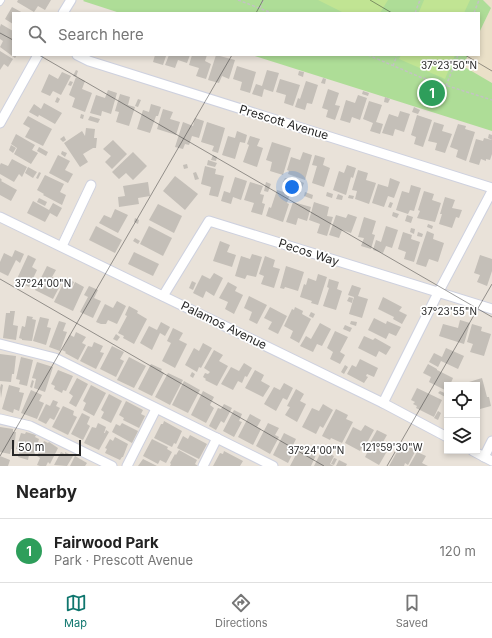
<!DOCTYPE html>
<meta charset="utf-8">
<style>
:root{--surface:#fff;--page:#f2f2f2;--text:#222;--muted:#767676;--line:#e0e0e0;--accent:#0f766e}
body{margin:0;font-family:Inter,sans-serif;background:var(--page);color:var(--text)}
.controls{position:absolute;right:12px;bottom:12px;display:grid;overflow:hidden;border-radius:0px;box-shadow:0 2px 6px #0003}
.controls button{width:36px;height:36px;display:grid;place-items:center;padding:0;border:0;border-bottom:1px solid var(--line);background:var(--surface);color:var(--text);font:20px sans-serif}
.scale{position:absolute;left:12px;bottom:10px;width:69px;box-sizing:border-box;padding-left:4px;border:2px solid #272727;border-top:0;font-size:11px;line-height:14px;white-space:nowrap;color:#272727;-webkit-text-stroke:3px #fff;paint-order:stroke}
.you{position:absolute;left:292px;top:187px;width:14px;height:14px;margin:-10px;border:3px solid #fff;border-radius:50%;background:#1a73e8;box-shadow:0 0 0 6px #1a73e833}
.badge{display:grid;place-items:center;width:26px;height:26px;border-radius:50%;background:var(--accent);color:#fff;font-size:13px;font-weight:700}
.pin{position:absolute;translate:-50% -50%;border:2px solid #fff;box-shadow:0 1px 4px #0006}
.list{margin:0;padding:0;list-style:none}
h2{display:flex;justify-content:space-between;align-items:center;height:52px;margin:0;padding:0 16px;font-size:17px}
h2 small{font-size:13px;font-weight:400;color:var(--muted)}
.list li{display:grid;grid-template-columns:26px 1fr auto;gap:12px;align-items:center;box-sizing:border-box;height:64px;padding:0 16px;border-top:1px solid var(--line)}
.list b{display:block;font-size:15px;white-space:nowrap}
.list p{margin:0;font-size:13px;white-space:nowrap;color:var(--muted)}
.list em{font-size:13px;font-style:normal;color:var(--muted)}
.icon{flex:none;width:22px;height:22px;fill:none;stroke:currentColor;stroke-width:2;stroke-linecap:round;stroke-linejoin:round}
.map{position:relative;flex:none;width:492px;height:466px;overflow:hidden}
.search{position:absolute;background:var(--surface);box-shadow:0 2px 6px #0003;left:12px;right:12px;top:12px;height:44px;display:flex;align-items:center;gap:10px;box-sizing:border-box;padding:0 14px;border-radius:0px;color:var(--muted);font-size:15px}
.sheet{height:116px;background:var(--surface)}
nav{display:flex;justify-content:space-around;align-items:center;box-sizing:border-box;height:56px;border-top:1px solid var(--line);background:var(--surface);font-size:11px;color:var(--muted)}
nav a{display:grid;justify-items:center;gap:2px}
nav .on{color:var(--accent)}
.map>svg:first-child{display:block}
</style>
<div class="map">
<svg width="492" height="466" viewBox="0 0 492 466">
<rect width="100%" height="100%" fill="#e9e2d9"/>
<polygon fill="#eae0c8" points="483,0 492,0 492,83 462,66 468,55 479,55 479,33 491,8"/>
<g fill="#aedd97">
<polygon points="84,0 483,0 491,8 479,33 479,13 120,13 83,1"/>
<polygon points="252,55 468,55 463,66 492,83 492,131"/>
</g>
<g fill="#c1e493">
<polygon points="318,0 388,0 380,13 344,13"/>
<polygon points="424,0 470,0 464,13 421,13 419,12"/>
<polygon points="401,55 455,55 445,79 399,59"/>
</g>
<g fill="#c4bfb8">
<polygon points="18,0 51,0 45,10 38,6 34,12 17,2"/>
<polygon points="12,7 23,13 13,13 13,24 5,19"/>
<polygon points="1,24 13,31 13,55 17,55 15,58 0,47 3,41 0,39 0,27"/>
<polygon points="0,51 13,59 8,67 4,64 0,70"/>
<polygon points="155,55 166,56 163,65 153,62"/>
<polygon points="169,55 190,55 187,63 178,60 175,68 165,65"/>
<polygon points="192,55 207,55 205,61 211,64 206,79 196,76 199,68 189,65"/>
<polygon points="216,55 235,60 229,79 222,76 219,83 208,80"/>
<polygon points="237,66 256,72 250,93 240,90 242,82 233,79"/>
<polygon points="76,70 78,71 76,77 73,76"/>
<polygon points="267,70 279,73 273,92 264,89 262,97 252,94 256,84 262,86"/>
<polygon points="299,71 304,72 303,77 298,75"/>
<polygon points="62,72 71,76 61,95 53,91 50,96 41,92 49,74 58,79"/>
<polygon points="76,77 85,81 82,89 92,93 85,112 72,107 75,98 69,95"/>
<polygon points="323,78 326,79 325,84 321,83"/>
<polygon points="280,79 300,85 293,106 284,103 286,95 276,92"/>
<polygon points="70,81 73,82 71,86 68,85"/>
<polygon points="306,81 318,85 312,104 307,103 305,110 295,107 298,98 300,99"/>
<polygon points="328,89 339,93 335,105 340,106 335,120 326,117 328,110 322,108"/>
<polygon points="108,90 117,93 111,114 102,111 101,116 90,113 96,95 105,98"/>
<polygon points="363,91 369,93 368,96 362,94"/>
<polygon points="120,94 130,97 128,105 135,107 129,126 116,122 119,112 115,111"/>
<polygon points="358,95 367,98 360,120 352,117 350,123 340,120 346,100 355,103"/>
<polygon points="57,97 60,99 58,103 55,102"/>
<polygon points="385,97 390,99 388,103 384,102"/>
<polygon points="138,99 141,100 138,107 135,106"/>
<polygon points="369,101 382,105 376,122 383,124 380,134 370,131 373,123 363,119"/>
<polygon points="44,103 62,113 55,124 39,115 38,117 29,112 34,104 41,109"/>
<polygon points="151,104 161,107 158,116 156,116 150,133 137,129 143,110 149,112"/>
<polygon points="414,107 420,110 418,114 412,112"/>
<polygon points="163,109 173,112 170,119 180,122 176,135 157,129"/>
<polygon points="400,111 410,114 404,132 395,129 393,136 382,133 389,114 398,117"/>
<polygon points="81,114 84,115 83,119 80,118"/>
<polygon points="417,115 432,120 423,147 414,144 416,137 411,135"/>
<polygon points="28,116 52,129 43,146 25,137 30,128 23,124"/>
<polygon points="90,116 100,119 98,123 88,120"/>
<polygon points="195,118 204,121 199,138 192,136 189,145 185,144 183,149 175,147 183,122 193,126"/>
<polygon points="207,122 225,128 218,153 212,151 214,146 201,142"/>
<polygon points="434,122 444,125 442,131 452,134 445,153 435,150 437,143 428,141"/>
<polygon points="458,124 466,126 465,129 475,132 466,161 456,157 458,150 450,147"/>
<polygon points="86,128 95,129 94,138 97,138 96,148 93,148 83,154 88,162 80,167 64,143 82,131 85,136"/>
<polygon points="237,131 247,135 245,143 240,142 235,159 222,155 228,136 235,138"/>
<polygon points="16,134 35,145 32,150 38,153 31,164 14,154 17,148 11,144"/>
<polygon points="489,134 492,135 492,140 488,138"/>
<polygon points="64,136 66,140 63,142 60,139"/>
<polygon points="250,136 260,139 257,146 263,148 257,167 243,162 249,145 247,144"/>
<polygon points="484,138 492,140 492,154 490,160 486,159 486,161 481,159 479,165 469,162 476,139 483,141"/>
<polygon points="113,140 127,154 112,169 105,162 111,156 103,149"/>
<polygon points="272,142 291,148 283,175 270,171 272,162 266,160"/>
<polygon points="11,145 16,148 13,153 9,150"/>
<polygon points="39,147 48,152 46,156 37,151"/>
<polygon points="62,151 67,153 65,157 61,154"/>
<polygon points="133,152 147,166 133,180 126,173 119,179 112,172"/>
<polygon points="303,152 312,155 305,180 288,174 289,171 287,170 291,157 300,160"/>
<polygon points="58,155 70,161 65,170 73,174 68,183 49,173"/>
<polygon points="213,155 217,157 216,161 211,160"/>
<polygon points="315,155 325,158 323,165 330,168 324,187 312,183 317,166 312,165"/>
<polygon points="12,159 27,167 22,177 19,174 14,182 0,174 0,165 1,163 8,166"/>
<polygon points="208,160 217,163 215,167 207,165"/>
<polygon points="187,164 188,168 184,169 183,165"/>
<polygon points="347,165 356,168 353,178 351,177 346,195 333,190 339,171 344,173"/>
<polygon points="205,166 216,169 215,174 224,176 218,197 209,195 211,187 201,184"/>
<polygon points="28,167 37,172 33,178 25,173"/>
<polygon points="358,170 368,173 366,180 376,183 369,204 355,199 357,191 352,190"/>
<polygon points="39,172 41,173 38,179 36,178"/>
<polygon points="196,172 199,179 195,180 193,173"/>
<polygon points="45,175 64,184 60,192 66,195 62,205 43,195 44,194 37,190"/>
<polygon points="175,176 198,194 185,210 163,191"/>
<polygon points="235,177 247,181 241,200 233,197 231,204 221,201 224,191 230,193"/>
<polygon points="0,178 2,180 1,181 17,190 11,201 0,195"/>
<polygon points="285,178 289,179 288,183 283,182"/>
<polygon points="390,178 400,182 394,198 388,196 384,207 372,203 378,184 388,187"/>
<polygon points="300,181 304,183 302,188 298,187"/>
<polygon points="148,182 150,196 138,198 139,204 119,207 118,197 125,196 123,186"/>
<polygon points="250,182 263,186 260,194 264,195 262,203 265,204 262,215 251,212 254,203 244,200"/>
<polygon points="266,182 271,184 268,192 264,191"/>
<polygon points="411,185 421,188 414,211 410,210 408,214 396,210 402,191 409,193"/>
<polygon points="297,189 301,190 300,194 295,193"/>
<polygon points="277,190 290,194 287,203 289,204 283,222 266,216 269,207 271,208"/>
<polygon points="424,191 434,194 432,200 441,203 435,222 417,218 420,211 418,210"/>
<polygon points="305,192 313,195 312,199 304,196"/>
<polygon points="327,192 333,194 332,198 326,196"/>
<polygon points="338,194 343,196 342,200 336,199"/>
<polygon points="349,195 354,196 353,199 348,198"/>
<polygon points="445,197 455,200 452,208 462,210 459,218 456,217 452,228 439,224 442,214 440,214"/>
<polygon points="39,198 47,202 45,206 37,202"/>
<polygon points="33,201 49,210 53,203 62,208 57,217 50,213 45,222 27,213"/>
<polygon points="293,202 311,207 307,221 298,218 296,225 286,222"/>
<polygon points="314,202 329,207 327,216 333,217 327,236 317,233 320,224 309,220"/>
<polygon points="390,202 393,203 391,208 388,207"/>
<polygon points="158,204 182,216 174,233 149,220"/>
<polygon points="115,209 128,215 118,233 99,223 104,215 111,218"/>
<polygon points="393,212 399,214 397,218 392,216"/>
<polygon points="348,214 357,217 351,233 342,230 339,238 329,235 336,215 346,218"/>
<polygon points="407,215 413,217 411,223 405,221"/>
<polygon points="364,217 376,221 372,234 375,235 371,249 361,246 364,238 358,237"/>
<polygon points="135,218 139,220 138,224 134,222"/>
<polygon points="428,224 433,226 432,229 427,227"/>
<polygon points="96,226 122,240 115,253 89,240"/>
<polygon points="149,226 172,238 163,256 140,244"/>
<polygon points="386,226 398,230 392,248 386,246 383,253 373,250 376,240 381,242"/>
<polygon points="411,228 415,229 414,234 410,232"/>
<polygon points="427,231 434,234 433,239 444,243 438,262 429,259 426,267 416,264"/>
<polygon points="403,232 412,235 411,239 420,242 414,262 404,259 406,252 398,249"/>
<polygon points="418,232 423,234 422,237 417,236"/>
<polygon points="135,238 140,241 138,244 133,241"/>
<polygon points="220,241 230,245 227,252 236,255 232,267 213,261"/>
<polygon points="15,250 24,254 20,263 16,260 8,276 0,272 0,262 4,253 12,257"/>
<polygon points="134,252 159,264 153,276 128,264"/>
<polygon points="252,254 262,257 256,277 247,275 245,279 235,276 241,256 250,259"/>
<polygon points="28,255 36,259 32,267 37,270 29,287 16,281"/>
<polygon points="480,255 492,259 492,271 487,286 477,282 480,275 474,273"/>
<polygon points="265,256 275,260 273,267 280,269 274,288 261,284 264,276 259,274"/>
<polygon points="47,266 56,270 52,277 62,282 53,299 35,290"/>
<polygon points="286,266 304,272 298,291 285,287 284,289 280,288"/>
<polygon points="214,273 223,278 214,296 206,291 203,298 193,293 202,275 210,279"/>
<polygon points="318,274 327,277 318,305 311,303 312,301 300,297 304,284 306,285 308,278 316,281"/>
<polygon points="66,278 74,282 71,288 72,289 75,282 84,287 73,311 54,302"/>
<polygon points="329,279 339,282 337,289 342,291 336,310 323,306 329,288 327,287"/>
<polygon points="192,281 196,283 193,290 189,288"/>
<polygon points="228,282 237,287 235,291 243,295 234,314 225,309 228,302 219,298"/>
<polygon points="352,285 361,288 358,296 368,299 362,318 349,314 354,297 348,295"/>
<polygon points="89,286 98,290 94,298 101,301 93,318 80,312 88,297 84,295"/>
<polygon points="249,296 267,305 257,324 249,320 252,312 244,308"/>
<polygon points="349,297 353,298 352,303 347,301"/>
<polygon points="383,297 402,307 399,311 407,315 402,324 393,319 394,317 378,309"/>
<polygon points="117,301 126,306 117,324 108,320 106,324 101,324 96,322 105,304 113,308"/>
<polygon points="129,306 138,311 137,313 147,319 134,344 123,338 124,336 118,333 127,316 125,315"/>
<polygon points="270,307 287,316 278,334 268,329 272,322 264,318"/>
<polygon points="295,307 303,311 302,314 311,319 299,343 290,338 293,331 284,326 292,309 294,310"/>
<polygon points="10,311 15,311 13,325 18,326 16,340 3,338 6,313 10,313"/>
<polygon points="311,312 315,314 313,318 309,316"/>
<polygon points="27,316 33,317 32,319 36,320 32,341 22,340 22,339 19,338 22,326 25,327"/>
<polygon points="40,317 49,319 47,327 51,328 46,345 33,341"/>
<polygon points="374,318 386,324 387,321 401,327 396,336 389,333 386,339 368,330"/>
<polygon points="460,320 470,323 464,344 439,336 443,324 458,328"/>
<polygon points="59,321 66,323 63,331 67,332 60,351 49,347"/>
<polygon points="351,321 357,322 356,326 350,324"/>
<polygon points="161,322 170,327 165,336 160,333 152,350 140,343 149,326 157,330"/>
<polygon points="320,323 331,329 322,346 317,344 313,352 300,346 306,336 311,339"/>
<polygon points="472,324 482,327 481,331 491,334 484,356 470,352 473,344 467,342"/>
<polygon points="345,325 352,328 350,332 343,329"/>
<polygon points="173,328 183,333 179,340 187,344 175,368 162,361 171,343 167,341"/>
<polygon points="335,331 348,337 340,352 345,355 340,364 330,359 333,352 327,348"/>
<polygon points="76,332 86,337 82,343 86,345 78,360 65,353 66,352 62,350 70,335 74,337"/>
<polygon points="116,334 120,337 117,341 113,339"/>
<polygon points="364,336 373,340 375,338 391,347 386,355 379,351 376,357 358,348"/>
<polygon points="94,342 103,346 100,352 104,353 96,369 80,361 88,346 92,347"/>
<polygon points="203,343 212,348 201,368 199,367 197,372 185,365 194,348 199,351"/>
<polygon points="112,346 124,352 120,359 124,361 116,377 100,369"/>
<polygon points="446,348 464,356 458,369 441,361 438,367 429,362 434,353 442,357"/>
<polygon points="214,350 223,355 219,361 228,366 217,386 205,380 206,379 203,377 205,373 208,374 210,372 204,368"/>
<polygon points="0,354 16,356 14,374 12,374 11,382 0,381"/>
<polygon points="21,357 33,360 27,386 19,384 20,380 16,379"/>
<polygon points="129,357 146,366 134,388 117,380"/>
<polygon points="360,359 378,368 374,377 367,374 366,376 368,377 364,383 347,374 352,365 356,367"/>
<polygon points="37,362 53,367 45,392 34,388 36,379 32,378"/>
<polygon points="244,363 252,368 247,377 245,376 242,383 238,381 233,390 221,384 231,367 239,371"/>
<polygon points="151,364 162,369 161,371 164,373 152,396 138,389"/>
<polygon points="428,364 437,369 437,370 453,378 450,385 447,385 447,391 429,382 431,377 423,373"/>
<polygon points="345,365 348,367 344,374 341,372"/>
<polygon points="58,370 73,376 66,391 63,390 62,393 54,389 55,386 51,384"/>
<polygon points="255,370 264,375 261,381 270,386 263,397 245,388"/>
<polygon points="192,372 195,374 193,378 190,376"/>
<polygon points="168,373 183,380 170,405 155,397"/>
<polygon points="77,378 88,384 76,407 69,403 73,396 69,393"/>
<polygon points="482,378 487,397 489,397 491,406 480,409 477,406 477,385 469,385 469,382"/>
<polygon points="32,380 34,381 32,388 30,387"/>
<polygon points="184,381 200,390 188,413 172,405"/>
<polygon points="284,383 293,388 287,400 283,398 276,411 264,404 274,387 280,390"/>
<polygon points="1,384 3,385 1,398 0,388"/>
<polygon points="9,385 20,388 19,392 24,393 19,411 14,409 13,413 2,409"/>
<polygon points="91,385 106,393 94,416 83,410 86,403 83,401"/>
<polygon points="417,388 442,400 434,417 416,408 417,406 413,404 415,402 411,400"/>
<polygon points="296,389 304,394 300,401 306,404 297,422 285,415 290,407 287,406"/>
<polygon points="31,390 42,395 39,401 44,403 37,419 21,413"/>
<polygon points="203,391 214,397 210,405 214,408 206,423 191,415"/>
<polygon points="440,391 447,394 447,398 438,393"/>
<polygon points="109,394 122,401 111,423 101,418 104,412 101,410"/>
<polygon points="53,400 58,402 56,406 60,408 54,420 50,418 46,424 38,420 46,404 50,406"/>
<polygon points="126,401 143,410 141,414 145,416 139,428 123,420 124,418 119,415"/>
<polygon points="224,404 232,408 224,423 221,421 216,430 209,426 218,408 221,409"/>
<polygon points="323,404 333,410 323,428 320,426 316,434 302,427 312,408 319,411"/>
<polygon points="63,406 74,411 73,415 77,417 68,435 52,427"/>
<polygon points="336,409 348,415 346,419 353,422 342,443 331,438 330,440 322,436"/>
<polygon points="234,410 242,414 239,421 242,422 234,437 223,431"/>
<polygon points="438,411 441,413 438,420 434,418"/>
<polygon points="82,413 90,417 87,424 90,426 83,440 71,434"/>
<polygon points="250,414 261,420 257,427 261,429 253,445 238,437"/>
<polygon points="164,421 182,431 176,444 174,443 172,447 154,438 161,424 163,424"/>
<polygon points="98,423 106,427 104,433 105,433 106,430 109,432 99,450 84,443 92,427 96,428"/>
<polygon points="122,423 138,431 132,443 112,432 116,424 120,426"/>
<polygon points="268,423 279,428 275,435 279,437 270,454 256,446"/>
<polygon points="365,425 374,430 364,448 362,447 360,451 345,443 353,427 361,431"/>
<polygon points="0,427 13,429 13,432 16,432 14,449 11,449 10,454 0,452"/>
<polygon points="377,430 387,435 383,442 390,446 379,465 365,457 370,447 368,446"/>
<polygon points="26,432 36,435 35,437 39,439 34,456 29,455 28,460 18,457 20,450 16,449 21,433 25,434"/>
<polygon points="284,433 296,439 293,445 296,447 288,463 273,455"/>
<polygon points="190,435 207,444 199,459 177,448 183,436 188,439"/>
<polygon points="115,437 128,444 123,457 122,457 120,460 105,453 107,449 105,448 110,439 113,441"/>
<polygon points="152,439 168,447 167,449 172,452 166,463 160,460 158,464 143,456"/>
<polygon points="44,441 48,443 49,442 58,448 50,464 48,462 46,466 40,466 37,465 40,458 37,456"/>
<polygon points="305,445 314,450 312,453 316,455 311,466 290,466 300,447 303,449"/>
<polygon points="406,445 416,450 408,465 405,463 404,466 389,466 398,450 402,452"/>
<polygon points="179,450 197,460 195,464 198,466 170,466 171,464 170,463 175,454 176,455"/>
<polygon points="322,450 334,456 330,464 334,466 314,466"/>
<polygon points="224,451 243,461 240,466 213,466 220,453 223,454"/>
<polygon points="61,452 65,454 65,452 73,456 67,466 54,465"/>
<polygon points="417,452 426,456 422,463 428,466 409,466"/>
<polygon points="0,456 10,460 8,466 0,466"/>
<polygon points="75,456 87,463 85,466 70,466"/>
<polygon points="334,458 337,459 334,465 331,464"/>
<polygon points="143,459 157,466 138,466"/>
<polygon points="339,460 347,464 346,466 336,466"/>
</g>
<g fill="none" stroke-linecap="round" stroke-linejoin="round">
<defs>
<polyline id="lane" points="0,3 2,0"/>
<g id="street">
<polyline points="63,13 71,0"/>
<polyline points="77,55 89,61 492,188"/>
<polyline points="0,123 38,55"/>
<polyline points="0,217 383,403 447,437"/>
<polyline points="62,246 91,185"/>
<polyline points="163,296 209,221 492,309"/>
<polyline points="0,344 55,358 273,466"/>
<polyline points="383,403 438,293 492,191"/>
<polyline points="0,419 30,426 112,466"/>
<polyline points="473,451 492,461"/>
<polyline points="484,457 492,441"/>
<polyline points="127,466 156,409"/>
<polyline points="203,466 217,438"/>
</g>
</defs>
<use href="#lane" stroke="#ced1df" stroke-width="6"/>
<use href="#street" stroke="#ced1df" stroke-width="11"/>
<g stroke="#c3c3c3" stroke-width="1.5" stroke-dasharray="3 2" stroke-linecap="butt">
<polyline points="238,0 272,13"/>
<polyline points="260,8 263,0"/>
<polyline points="415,13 420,0"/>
<polyline points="474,13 479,0"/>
<polyline points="368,55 420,77 492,100"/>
<polyline points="393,66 397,55"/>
<polyline points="446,86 458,55"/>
</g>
<use href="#lane" stroke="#fff" stroke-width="4.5"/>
<use href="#street" stroke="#fff" stroke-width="9"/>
</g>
<path fill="none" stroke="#272727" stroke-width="1" stroke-opacity="0.45" d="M370 0 392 13M256 13 263 0M0 33 13 40M39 55 492 317M465 55 492 71M0 279 324 466M0 456 232 55M387 466 492 284"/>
<g text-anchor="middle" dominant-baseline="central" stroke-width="3.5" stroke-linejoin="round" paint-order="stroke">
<g font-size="12" fill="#272727" stroke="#fff">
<text transform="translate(284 122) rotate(17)">Prescott Avenue</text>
<text transform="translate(309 252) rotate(18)">Pecos Way</text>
<text transform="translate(224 325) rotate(26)">Palamos Avenue</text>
</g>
</g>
<g font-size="10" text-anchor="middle" fill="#272727" stroke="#fff" stroke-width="3.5" stroke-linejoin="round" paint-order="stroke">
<text x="449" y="69">37°23'50"N</text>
<text x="43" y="287">37°24'00"N</text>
<text x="449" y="315">37°23'55"N</text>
<text x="392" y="451">121°59'30"W</text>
<text x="316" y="454">37°24'00"N</text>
</g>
</svg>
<div class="controls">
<button><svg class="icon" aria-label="locate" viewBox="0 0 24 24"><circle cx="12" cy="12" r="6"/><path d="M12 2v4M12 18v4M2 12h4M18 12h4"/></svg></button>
<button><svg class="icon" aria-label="layers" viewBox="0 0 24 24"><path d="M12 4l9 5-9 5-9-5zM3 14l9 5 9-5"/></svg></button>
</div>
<div class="scale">50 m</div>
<div class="you"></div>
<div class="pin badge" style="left:432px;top:93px;background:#2e9e5b">1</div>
<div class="search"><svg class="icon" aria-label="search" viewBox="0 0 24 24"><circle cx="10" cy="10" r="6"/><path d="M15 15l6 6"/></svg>Search here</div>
</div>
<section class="sheet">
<h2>Nearby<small></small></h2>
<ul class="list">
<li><span class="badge" style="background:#2e9e5b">1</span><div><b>Fairwood Park</b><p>Park · Prescott Avenue</p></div><em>120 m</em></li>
</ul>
</section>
<nav>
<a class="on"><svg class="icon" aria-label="map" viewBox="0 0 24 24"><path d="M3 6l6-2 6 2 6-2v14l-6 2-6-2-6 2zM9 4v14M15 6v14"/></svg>Map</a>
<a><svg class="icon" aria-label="directions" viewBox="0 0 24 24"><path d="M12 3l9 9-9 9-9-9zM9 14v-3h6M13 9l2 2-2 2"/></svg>Directions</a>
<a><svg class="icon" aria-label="saved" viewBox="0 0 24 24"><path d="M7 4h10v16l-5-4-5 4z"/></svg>Saved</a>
</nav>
